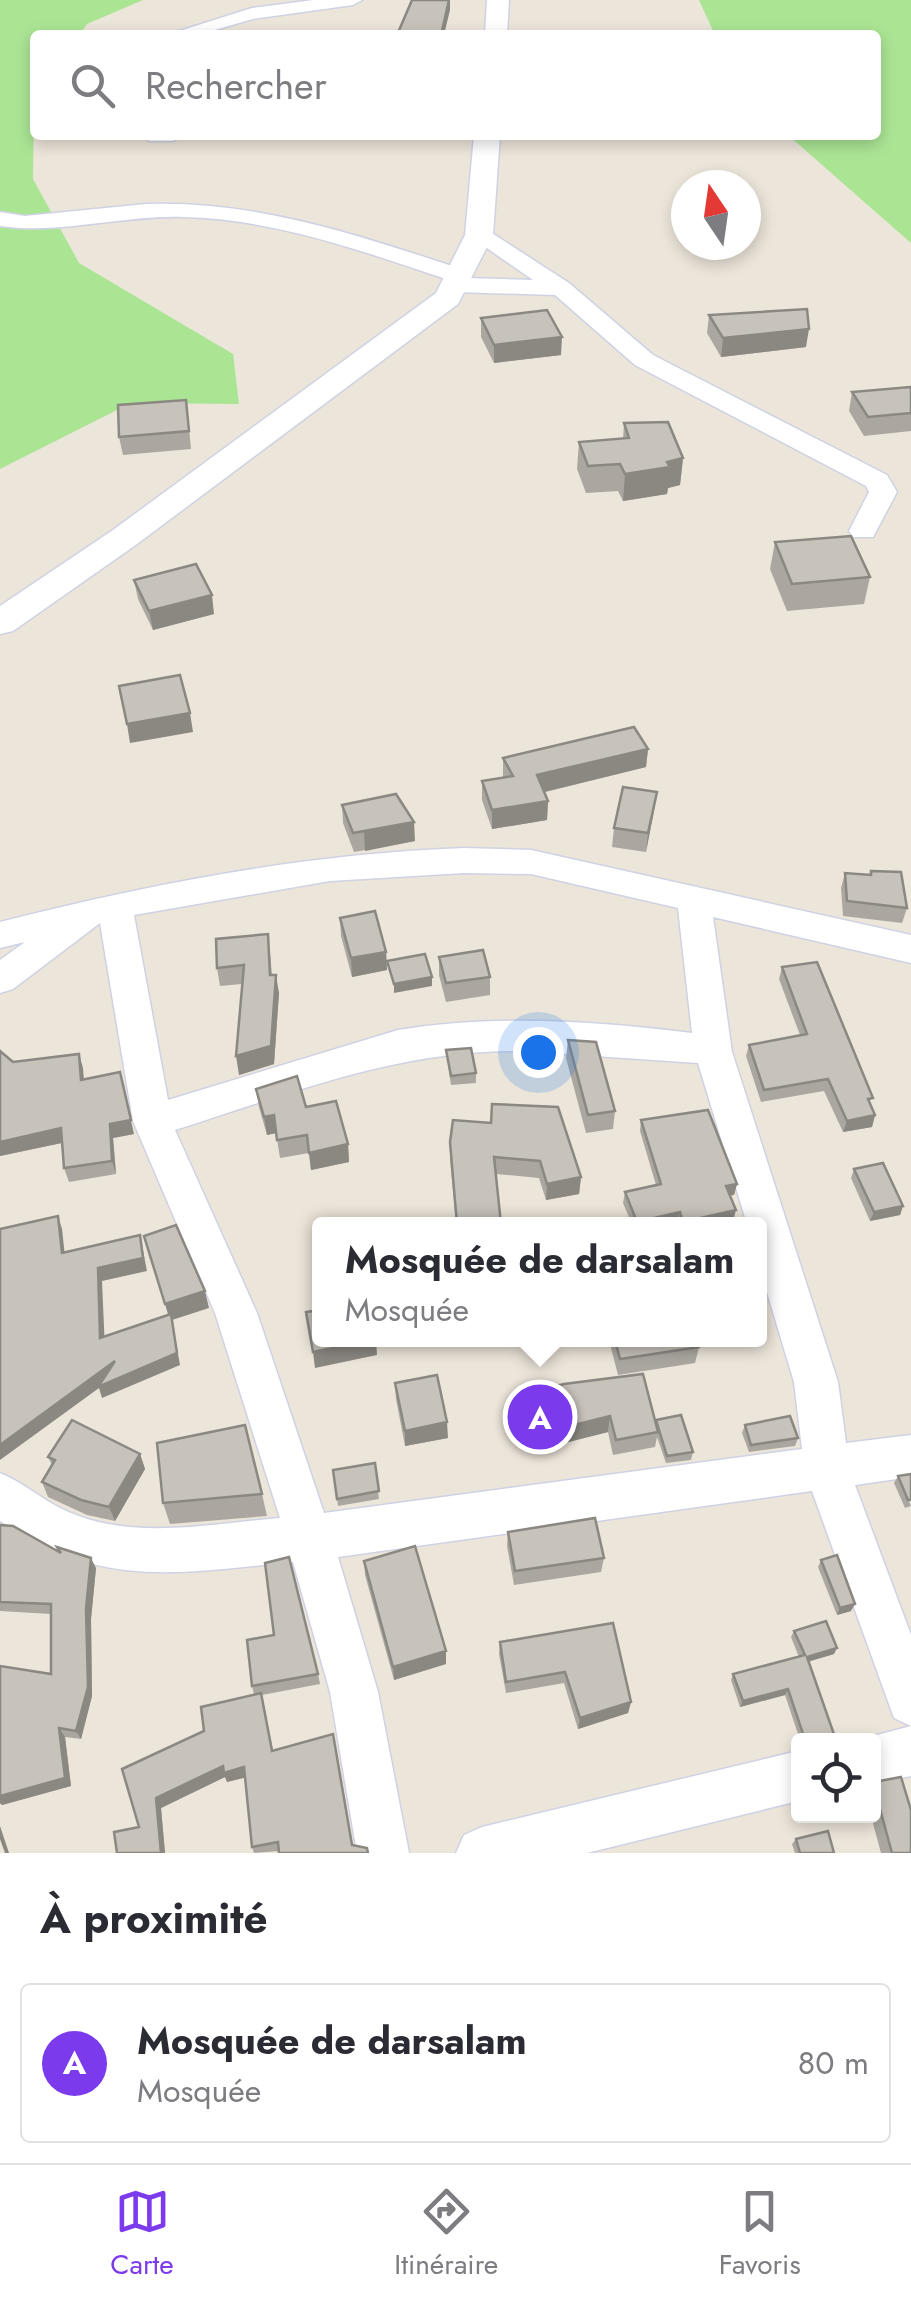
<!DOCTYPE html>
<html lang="fr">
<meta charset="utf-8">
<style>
:root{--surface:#fff;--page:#f2f2f3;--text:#2b2b33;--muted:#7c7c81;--line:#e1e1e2;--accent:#7c3aed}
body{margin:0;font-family:Jost,sans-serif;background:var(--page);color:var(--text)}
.controls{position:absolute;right:30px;bottom:30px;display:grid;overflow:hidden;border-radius:10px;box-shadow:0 5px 15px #0003}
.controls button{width:90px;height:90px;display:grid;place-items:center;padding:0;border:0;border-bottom:2px solid var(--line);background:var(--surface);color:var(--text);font:50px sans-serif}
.compass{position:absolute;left:671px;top:170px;width:90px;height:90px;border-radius:50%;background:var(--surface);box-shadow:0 5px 15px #0003;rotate:347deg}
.you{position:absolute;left:538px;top:1052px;width:35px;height:35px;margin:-25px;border:8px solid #fff;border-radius:50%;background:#1a73e8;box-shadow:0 0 0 15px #1a73e833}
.badge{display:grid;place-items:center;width:65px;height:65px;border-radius:50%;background:var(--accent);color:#fff;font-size:32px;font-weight:700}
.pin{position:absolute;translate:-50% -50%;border:5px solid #fff;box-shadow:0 2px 10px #0006}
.popup{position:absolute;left:312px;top:1217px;width:455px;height:130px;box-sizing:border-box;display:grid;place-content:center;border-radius:10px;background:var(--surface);filter:drop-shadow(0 2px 8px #0005);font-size:32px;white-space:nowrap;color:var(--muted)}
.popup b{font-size:38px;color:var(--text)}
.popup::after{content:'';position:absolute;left:50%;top:100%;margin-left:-20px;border:20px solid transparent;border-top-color:var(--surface)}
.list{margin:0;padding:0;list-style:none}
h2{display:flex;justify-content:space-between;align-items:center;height:130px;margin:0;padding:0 40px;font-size:42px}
h2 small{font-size:32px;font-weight:400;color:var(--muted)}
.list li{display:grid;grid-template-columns:65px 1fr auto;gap:30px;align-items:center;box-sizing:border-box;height:160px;margin:0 20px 20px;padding:0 20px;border:2px solid var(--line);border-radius:10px}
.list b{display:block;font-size:38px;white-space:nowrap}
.list p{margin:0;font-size:32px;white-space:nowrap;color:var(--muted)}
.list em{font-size:32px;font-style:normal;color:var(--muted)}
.icon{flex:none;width:55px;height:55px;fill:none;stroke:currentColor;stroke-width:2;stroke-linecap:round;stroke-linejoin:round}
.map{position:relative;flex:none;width:911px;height:1853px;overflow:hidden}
.search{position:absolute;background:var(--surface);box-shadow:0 5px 15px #0003;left:30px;right:30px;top:30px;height:110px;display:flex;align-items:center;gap:25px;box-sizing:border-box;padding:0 35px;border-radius:10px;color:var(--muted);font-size:38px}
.sheet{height:310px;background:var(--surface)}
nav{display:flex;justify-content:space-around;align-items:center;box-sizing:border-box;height:140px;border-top:2px solid var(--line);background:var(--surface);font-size:28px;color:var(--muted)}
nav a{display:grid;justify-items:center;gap:5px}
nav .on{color:var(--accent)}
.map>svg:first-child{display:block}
</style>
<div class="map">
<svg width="911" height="1853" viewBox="0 0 911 1853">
<rect width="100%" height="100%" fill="#ece5da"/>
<g fill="#aae594">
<polygon points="0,0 143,0 87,24 79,35 35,35 33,179 79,263 233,354 239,404 131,403 0,469"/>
<polygon points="699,0 911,0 911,243 788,135 876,135 876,35 715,35"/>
</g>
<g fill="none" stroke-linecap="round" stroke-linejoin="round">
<defs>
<g id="minor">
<polygon points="313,0 362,0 353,5 253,19 197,35 167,35 252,8"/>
<polygon points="147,135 183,135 173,141 149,141"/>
<path d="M146 204C256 200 361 236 464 270L467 278 533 280 468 235 479 228 487 230 569 283 653 355 887 475 897 492 873 537H853L849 531 869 492 866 486 635 365 555 295 453 292 445 290 443 278C359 250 273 219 183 217 122 215 60 235 0 226V212L25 216Z"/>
<path d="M464 848 531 850 911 935V963L713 917 732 1052 838 1382 846 1443 911 1435V1477L855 1485 911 1635V1726L894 1718 812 1491 338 1557 378 1692 409 1853H357L330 1692 293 1562C179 1573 102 1590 0 1521V1473C22 1482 39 1497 60 1508 127 1542 208 1524 280 1518L215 1313 133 1121 100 923 13 989 0 993V960L25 942 0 948V922C153 883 305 854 464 848ZM464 873 531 874 678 908 692 1033C596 1021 494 1014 398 1030L168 1100 134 915 330 881ZM521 1051 698 1063 747 1224H760V1269L794 1382 802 1449 324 1513 257 1313 175 1130C292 1093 397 1050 521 1051Z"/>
<polygon points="911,1726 911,1776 874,1784 874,1740 858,1740"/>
<polygon points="798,1751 798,1801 587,1853 456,1853 464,1835 482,1827"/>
</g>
<g id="tertiary">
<polygon points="487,0 509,0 507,35 485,35"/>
<polygon points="474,135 500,135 493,235 458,304 137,544 13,631 0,634 0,606 113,530 436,293 465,235"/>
</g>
</defs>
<use href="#minor" stroke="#cfd2e3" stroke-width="3"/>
<use href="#tertiary" stroke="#cfd2e3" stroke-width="3"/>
<use href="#minor" fill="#fff" fill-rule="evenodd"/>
<use href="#tertiary" fill="#fff" fill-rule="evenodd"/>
</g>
<g fill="#aba7a0">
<polygon points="709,315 806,347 721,357 707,333"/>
<polygon points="481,318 561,355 494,363 481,337"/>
<polygon points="911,389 911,431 864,436 849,411 852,392"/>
<polygon points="188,418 191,449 123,455 119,437"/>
<polygon points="624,423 683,458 680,485 668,488 667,494 623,501 618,491 586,493 577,469 579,442 623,439"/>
<polygon points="775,542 870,577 864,604 787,611 770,569"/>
<polygon points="134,580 214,614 153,630 138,599"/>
<polygon points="648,749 646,767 545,792 548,801 547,820 492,829 482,800 482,781 503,777 503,758"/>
<polygon points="657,792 646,852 612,847 614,828"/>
<polygon points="342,805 415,841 354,852 343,823"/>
<polygon points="871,871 907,908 902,923 843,916 841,888 845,873 870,875"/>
<polygon points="340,918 386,952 387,970 352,977 341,936"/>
<polygon points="270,953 272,975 279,993 274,1064 239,1075 242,984 220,986 217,968"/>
<polygon points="439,957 490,977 490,995 446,1002 439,975"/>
<polygon points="782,967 870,1105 875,1115 872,1127 843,1132 824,1091 761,1102 746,1056 749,1045 800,1035 779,979"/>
<polygon points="568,1040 615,1111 613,1129 586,1133 566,1058"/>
<polygon points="446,1050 476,1073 476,1083 451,1085"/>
<polygon points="0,1051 13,1062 79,1054 84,1080 134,1134 113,1138 116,1174 69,1182 64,1168 62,1143 0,1156"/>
<polygon points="256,1089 306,1107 348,1144 349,1162 311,1170 309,1153 280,1158 276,1133 267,1135 259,1107"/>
<polygon points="453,1120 581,1177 579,1194 546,1200 539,1178 496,1174 501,1224 456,1224 450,1159 450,1142"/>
<polygon points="641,1120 737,1184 734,1195 730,1195 733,1221 718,1224 678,1224 678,1223 670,1224 632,1224 623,1203 625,1192 656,1185 640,1131"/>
<polygon points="854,1169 903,1206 900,1215 870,1221 851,1178"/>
<polygon points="609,1340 697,1340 699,1347 695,1363 618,1375"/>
<polygon points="395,1383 448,1438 405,1446 396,1399"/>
<polygon points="522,1395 655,1422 693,1452 691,1460 666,1463 657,1437 655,1447 613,1455 608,1432 533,1451 520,1411"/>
<polygon points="745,1425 798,1438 795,1446 749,1452 742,1433"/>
<polygon points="140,1454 145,1469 115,1521 87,1515 48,1497 42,1482 52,1465 48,1457"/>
<polygon points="375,1463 379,1499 338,1506 333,1470"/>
<polygon points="898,1476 911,1506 905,1508 894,1483"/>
<polygon points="262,1494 267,1516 170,1524 163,1503"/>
<polygon points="0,1525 96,1568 91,1619 92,1696 81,1739 65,1737 71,1786 2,1805 0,1803 0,1666 51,1674 51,1614 0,1611"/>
<polygon points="508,1532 604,1558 601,1572 514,1585 507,1546"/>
<polygon points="821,1560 851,1611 837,1615 818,1567"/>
<polygon points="364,1561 446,1651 446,1664 394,1680 365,1575"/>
<polygon points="794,1631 834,1654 808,1662 836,1740 800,1740 785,1695 740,1707 731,1680 733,1674 799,1657 791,1637"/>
<polygon points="500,1642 631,1702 628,1713 578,1729 564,1683 506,1693 499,1654"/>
<polygon points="318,1674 320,1684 262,1695 273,1750 279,1851 254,1853 252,1847 245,1777 227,1782 225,1777 161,1808 165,1853 117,1853 139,1827 204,1731 254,1694 252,1686"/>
<polygon points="874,1782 911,1853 881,1853 871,1816 874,1816"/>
<polygon points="796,1839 834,1853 795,1853 792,1844"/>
</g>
<g fill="#8b8882">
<polygon points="449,0 450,0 450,10 444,35 441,35"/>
<polygon points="809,329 806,347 721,357 723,338"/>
<polygon points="562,337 561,355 494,363 494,345"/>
<polygon points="683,458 680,485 668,488 667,494 623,501 625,474"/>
<polygon points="212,595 214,614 153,630 149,611"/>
<polygon points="190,713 193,732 130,743 127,724"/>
<polygon points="648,749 646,767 536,794 537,775"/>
<polygon points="657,792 654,811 646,852 648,833"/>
<polygon points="548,801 547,820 492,829 492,810"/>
<polygon points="414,822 415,841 365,851 364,832"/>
<polygon points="386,952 387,970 352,977 351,958"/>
<polygon points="276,975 279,993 274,1064 239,1075 236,1056"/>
<polygon points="432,977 432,986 394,993 394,984"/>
<polygon points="79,1054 83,1068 85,1094 81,1080"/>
<polygon points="120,1072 134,1134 113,1138 116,1174 112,1161 110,1124"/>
<polygon points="274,1115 276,1133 267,1135 264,1117"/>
<polygon points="875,1115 872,1127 843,1132 847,1121"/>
<polygon points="61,1128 66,1142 0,1156 0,1142"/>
<polygon points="348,1144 349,1162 311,1170 309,1153"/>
<polygon points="581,1177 579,1194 546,1200 547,1184"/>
<polygon points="737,1184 734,1195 724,1197 726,1186"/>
<polygon points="903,1206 900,1215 870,1221 874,1212"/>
<polygon points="736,1210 733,1221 718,1224 683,1224 683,1222"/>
<polygon points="680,1212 678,1223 670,1224 636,1224 637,1222"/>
<polygon points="58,1216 62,1229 66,1266 62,1253"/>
<polygon points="140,1235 147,1271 102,1281 105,1350 100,1338 98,1268"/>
<polygon points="205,1291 209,1308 172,1320 180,1365 102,1398 99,1388 0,1460 0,1445 170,1321 165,1304"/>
<polygon points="372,1340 376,1340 377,1355 315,1368 313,1352"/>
<polygon points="610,1416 608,1432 533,1451 534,1435"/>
<polygon points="447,1422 448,1438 405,1446 405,1431"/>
<polygon points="140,1454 145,1469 115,1521 109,1507"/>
<polygon points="91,1558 96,1568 91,1619 92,1696 81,1739 76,1731"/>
<polygon points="855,1604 851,1611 837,1615 840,1608"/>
<polygon points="837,1648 834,1654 803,1663 807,1657"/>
<polygon points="446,1651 446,1664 394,1680 393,1667"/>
<polygon points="788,1689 785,1695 740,1707 743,1701"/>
<polygon points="631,1702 628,1713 578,1729 580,1718"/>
<polygon points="59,1728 65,1737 71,1786 2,1805 0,1803 0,1796"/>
<polygon points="223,1766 244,1767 248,1777 227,1782 225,1777 161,1808 165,1853 161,1853 156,1798"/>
<polygon points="0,1826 9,1853 5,1853 0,1839"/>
</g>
<g fill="#c7c2ba" stroke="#8b8882" stroke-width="2.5">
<polygon points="412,0 449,0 441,35 397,35"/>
<polygon points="807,309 809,329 723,338 709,315"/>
<polygon points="547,310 562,337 494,345 481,318"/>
<polygon points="910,387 911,389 911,413 868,417 852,392"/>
<polygon points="186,400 189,431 119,437 118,405"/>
<polygon points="668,422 683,458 667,462 670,467 625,474 620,464 588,466 579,442 629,438 624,423"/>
<polygon points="851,536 870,577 792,584 775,542"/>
<polygon points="196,564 212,595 149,611 134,580"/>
<polygon points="180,675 190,713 127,724 119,686"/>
<polygon points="634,727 648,749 537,775 548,801 492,810 482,781 513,776 503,758"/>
<polygon points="623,787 657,792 648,833 614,828"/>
<polygon points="396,794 414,822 353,833 342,805"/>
<polygon points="871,871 901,872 907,908 847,901 845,873 871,875"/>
<polygon points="375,911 386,952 351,958 340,918"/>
<polygon points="268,934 270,975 276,975 271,1046 236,1056 244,965 217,968 216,939"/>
<polygon points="483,950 490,977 446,983 439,957"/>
<polygon points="425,954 432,977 394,984 387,961"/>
<polygon points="817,962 873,1098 868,1099 875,1115 847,1121 828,1079 764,1090 749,1045 807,1034 782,967"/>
<polygon points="568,1040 596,1042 615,1111 588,1115"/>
<polygon points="471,1048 476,1073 451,1076 446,1050"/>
<polygon points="0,1051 13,1062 79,1054 81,1080 120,1072 131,1120 110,1124 112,1161 64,1168 61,1128 0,1142"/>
<polygon points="297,1076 306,1107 336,1101 348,1144 309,1153 307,1135 277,1140 274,1115 264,1117 256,1089"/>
<polygon points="492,1104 558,1107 581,1177 547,1184 540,1161 494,1157 501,1224 457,1224 450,1142 453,1120 491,1123"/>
<polygon points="708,1110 737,1184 726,1186 736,1210 683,1222 680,1212 637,1222 625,1192 661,1184 641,1120"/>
<polygon points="883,1163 903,1206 874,1212 854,1169"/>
<polygon points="58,1216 62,1253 140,1235 143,1258 98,1268 100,1338 171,1314 177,1353 98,1387 115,1361 0,1445 0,1229"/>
<polygon points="176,1225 205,1291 165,1304 144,1236"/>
<polygon points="320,1310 320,1340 372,1340 313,1352 306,1312"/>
<polygon points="615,1340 697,1340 699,1347 620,1359"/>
<polygon points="643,1374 658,1432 616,1440 610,1416 534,1435 522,1395 564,1384"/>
<polygon points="437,1375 447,1422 405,1431 395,1383"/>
<polygon points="681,1415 693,1452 667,1456 656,1420"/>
<polygon points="790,1416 798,1438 751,1445 745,1425"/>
<polygon points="72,1420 140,1454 109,1507 81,1500 42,1482 55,1460 48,1457"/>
<polygon points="245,1425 262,1494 163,1503 157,1443"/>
<polygon points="375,1463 379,1491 337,1499 333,1470"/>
<polygon points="911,1474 911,1500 908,1500 898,1476"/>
<polygon points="595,1518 604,1558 515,1571 508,1532"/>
<polygon points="0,1525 13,1526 61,1553 57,1547 91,1558 86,1609 88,1687 76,1731 59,1728 65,1778 0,1796 0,1666 51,1674 51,1604 0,1602"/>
<polygon points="415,1546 446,1651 393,1667 364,1561"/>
<polygon points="837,1555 855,1604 840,1608 821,1560"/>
<polygon points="289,1557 318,1674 252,1686 247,1640 274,1635 265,1563"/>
<polygon points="826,1621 837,1648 807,1657 836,1740 805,1740 788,1689 743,1701 733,1674 805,1655 794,1631"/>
<polygon points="613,1623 631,1702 580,1718 565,1672 506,1682 500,1642"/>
<polygon points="261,1693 272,1751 333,1734 352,1845 367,1848 368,1853 279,1853 278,1842 252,1847 244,1767 224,1773 223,1766 156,1798 161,1853 117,1853 114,1832 139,1827 122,1769 204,1731 201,1707"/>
<polygon points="901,1777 911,1810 911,1853 892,1853 874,1787 874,1782"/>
<polygon points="828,1831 834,1853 800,1853 796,1839"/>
</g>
</svg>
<div class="controls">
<button><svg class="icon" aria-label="locate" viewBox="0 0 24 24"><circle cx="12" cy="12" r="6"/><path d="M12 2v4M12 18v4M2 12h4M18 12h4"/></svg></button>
</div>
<svg class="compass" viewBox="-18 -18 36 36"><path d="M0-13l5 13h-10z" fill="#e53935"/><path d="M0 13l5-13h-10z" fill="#7c7c81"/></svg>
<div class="you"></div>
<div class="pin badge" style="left:540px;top:1417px">A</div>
<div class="popup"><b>Mosquée de darsalam</b>Mosquée</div>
<div class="search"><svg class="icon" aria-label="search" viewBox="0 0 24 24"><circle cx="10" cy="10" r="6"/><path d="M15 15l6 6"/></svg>Rechercher</div>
</div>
<section class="sheet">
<h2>À proximité<small></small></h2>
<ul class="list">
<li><span class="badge">A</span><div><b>Mosquée de darsalam</b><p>Mosquée</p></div><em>80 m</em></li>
</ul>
</section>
<nav>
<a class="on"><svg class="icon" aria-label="map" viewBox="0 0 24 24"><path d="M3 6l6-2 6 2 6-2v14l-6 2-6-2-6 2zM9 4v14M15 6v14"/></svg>Carte</a>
<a><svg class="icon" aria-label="directions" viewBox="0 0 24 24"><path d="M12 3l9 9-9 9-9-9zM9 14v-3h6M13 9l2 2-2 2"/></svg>Itinéraire</a>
<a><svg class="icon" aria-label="saved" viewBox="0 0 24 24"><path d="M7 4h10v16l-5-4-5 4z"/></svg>Favoris</a>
</nav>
